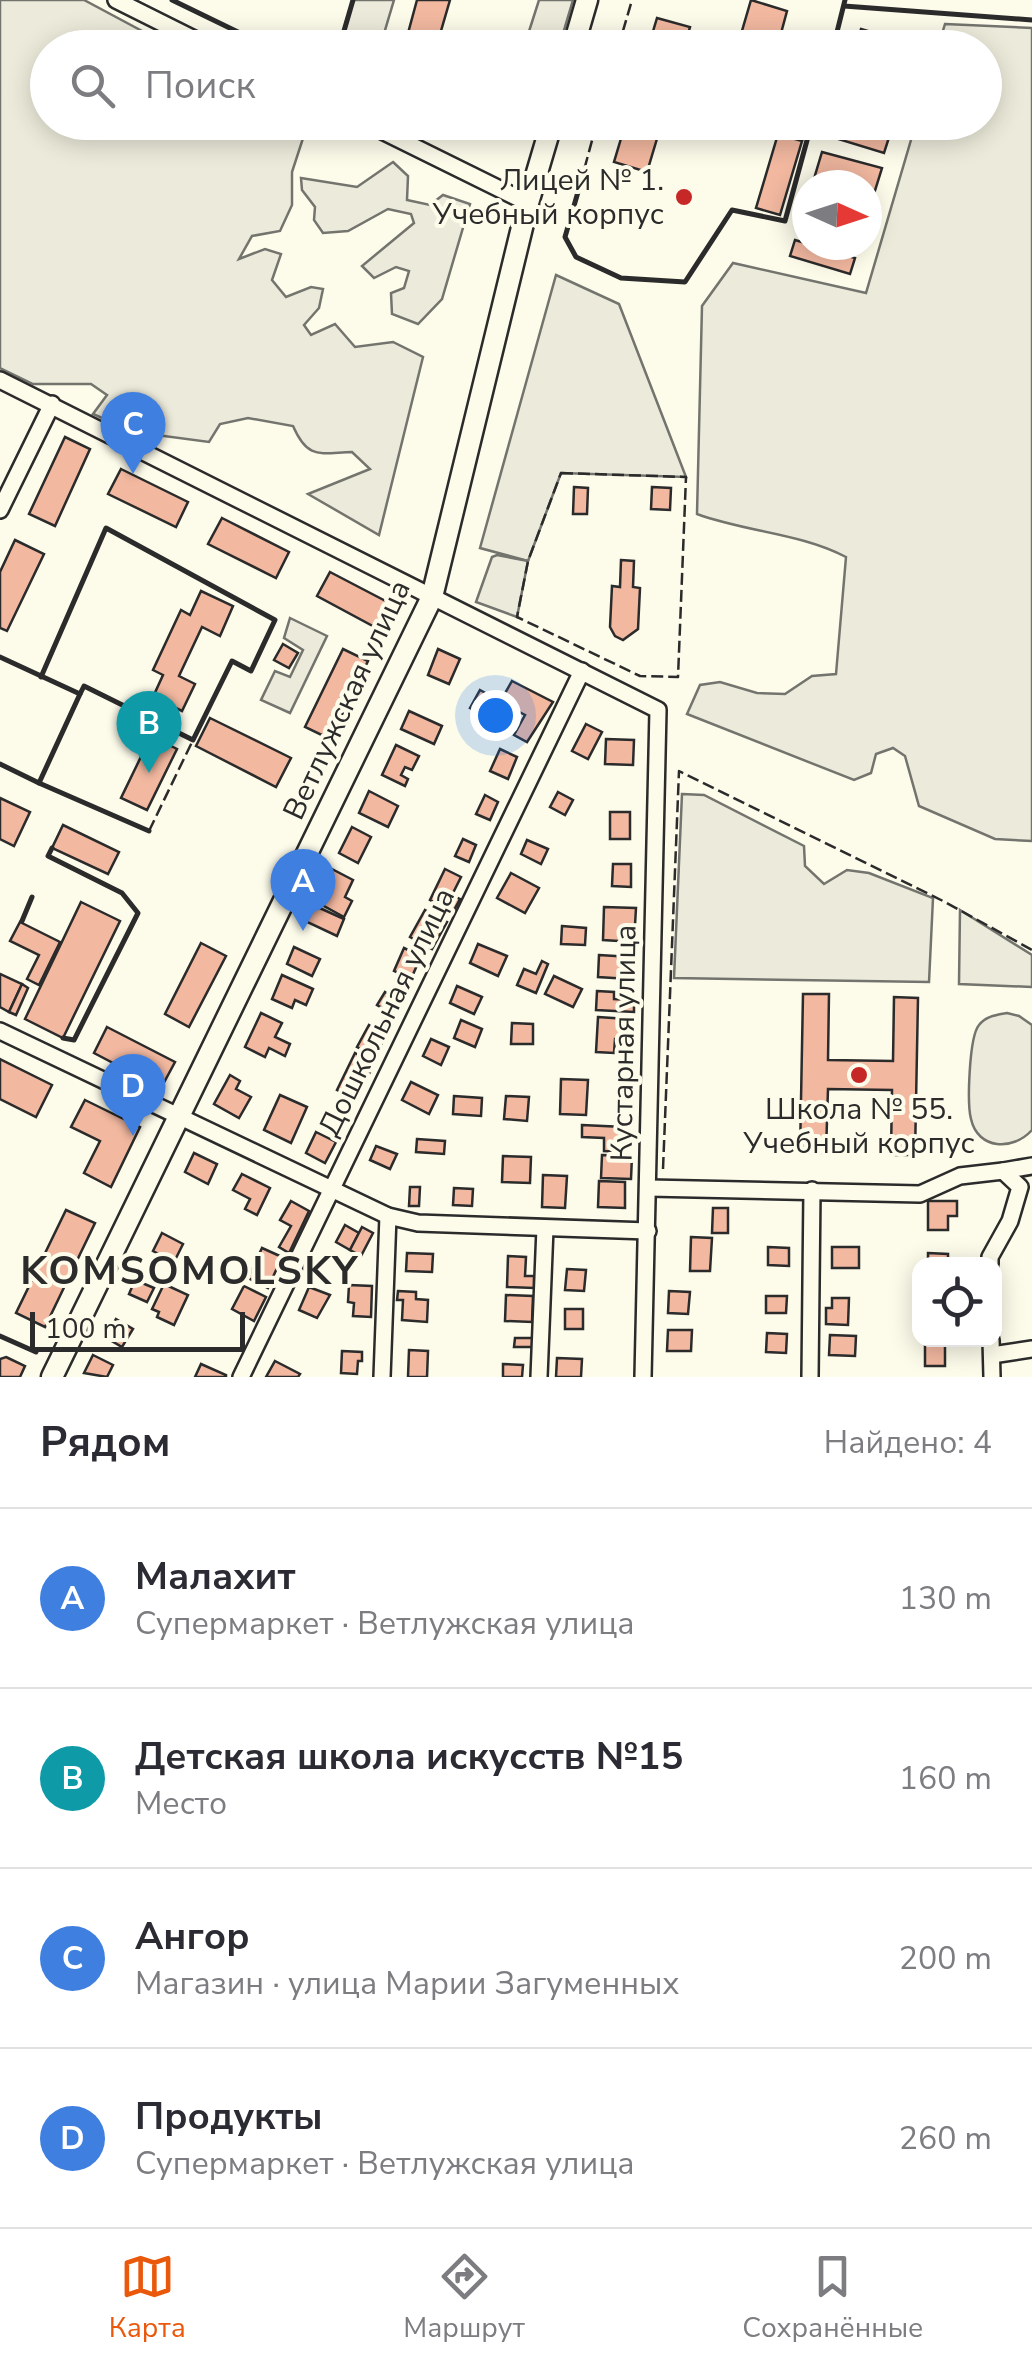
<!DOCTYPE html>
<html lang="ru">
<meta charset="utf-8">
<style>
:root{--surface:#fff;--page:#f7f7f7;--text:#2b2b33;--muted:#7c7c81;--line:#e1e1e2;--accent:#ea580c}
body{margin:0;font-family:"Nunito Sans",sans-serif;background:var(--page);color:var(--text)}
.controls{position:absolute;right:30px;bottom:30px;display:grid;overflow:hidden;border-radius:20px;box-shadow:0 5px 25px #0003}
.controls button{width:90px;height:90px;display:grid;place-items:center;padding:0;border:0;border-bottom:2px solid var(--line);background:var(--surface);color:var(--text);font:50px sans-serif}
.compass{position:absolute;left:792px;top:170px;width:90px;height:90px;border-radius:50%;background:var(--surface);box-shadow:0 5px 25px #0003;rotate:93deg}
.scale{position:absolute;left:30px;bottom:25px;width:215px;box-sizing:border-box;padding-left:10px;border:5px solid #2b2b2b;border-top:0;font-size:28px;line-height:35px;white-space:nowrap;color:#2b2b2b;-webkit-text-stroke:8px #fdfbea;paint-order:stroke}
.you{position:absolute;left:495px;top:715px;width:35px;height:35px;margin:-25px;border:8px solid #fff;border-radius:50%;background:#1a73e8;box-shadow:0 0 0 15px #1a73e833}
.badge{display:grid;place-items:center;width:65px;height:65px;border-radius:50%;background:var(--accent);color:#fff;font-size:32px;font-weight:700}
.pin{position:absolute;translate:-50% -82px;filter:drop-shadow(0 2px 5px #0008)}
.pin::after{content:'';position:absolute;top:52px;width:35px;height:30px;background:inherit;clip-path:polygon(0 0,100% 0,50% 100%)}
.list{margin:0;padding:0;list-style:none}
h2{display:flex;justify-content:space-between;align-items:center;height:130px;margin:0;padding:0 40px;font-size:42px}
h2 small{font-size:32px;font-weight:400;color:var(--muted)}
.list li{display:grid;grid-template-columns:65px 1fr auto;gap:30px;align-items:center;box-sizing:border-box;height:180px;padding:0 40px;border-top:2px solid var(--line)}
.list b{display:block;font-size:38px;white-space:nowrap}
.list p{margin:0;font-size:32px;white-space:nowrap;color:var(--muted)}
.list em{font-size:32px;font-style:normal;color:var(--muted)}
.icon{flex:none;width:55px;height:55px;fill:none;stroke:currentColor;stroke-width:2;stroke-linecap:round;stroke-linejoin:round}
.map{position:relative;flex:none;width:1032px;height:1377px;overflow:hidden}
.search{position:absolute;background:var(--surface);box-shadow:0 5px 25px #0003;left:30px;right:30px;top:30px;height:110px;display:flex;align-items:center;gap:25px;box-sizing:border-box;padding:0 35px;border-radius:55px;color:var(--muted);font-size:38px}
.sheet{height:850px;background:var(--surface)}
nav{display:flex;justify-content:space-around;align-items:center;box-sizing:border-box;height:140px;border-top:2px solid var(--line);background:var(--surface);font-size:28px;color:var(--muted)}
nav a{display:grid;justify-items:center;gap:5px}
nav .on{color:var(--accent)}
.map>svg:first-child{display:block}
</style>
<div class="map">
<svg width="1032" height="1377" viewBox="0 0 1032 1377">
<rect width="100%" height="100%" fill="#fdfbea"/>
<g fill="#ecebdb" stroke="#74746e" stroke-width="2.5">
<path d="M0 0H84L172 47 48 48V122L308 123 292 172V205L280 231 252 236 239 259 265 249 281 254 272 280 286 297 311 287 323 289 319 308 304 325 311 335 335 324 355 347 393 342 423 357 379 535 308 494 370 469 352 452C319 453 308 460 293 426L248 418 220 424 209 442 134 432 93 414 107 395 91 384H33L0 368Z"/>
<polygon points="353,0 394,0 380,47 339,47"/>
<polygon points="539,0 573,0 559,47 524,47"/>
<path d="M945 24 1032 28V841L995 839 919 806 905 756 893 748 876 754 871 773 854 780 687 714 700 685 720 682 757 693 785 694 812 676 836 674 846 557C800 533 746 532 697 514L702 306 733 263 866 293 916 123 984 122V48L938 47Z"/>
<polygon points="393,162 408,176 407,200 430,205 443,195 470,204 442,299 418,324 392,314 391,293 404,288 409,271 396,267 374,278 362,266 414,223 411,214 388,209 348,231 323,233 314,220 315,207 302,190 301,178 357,187"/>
<polygon points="556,275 619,304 686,477 561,473 528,561 480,548"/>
<polygon points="290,618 327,636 290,713 261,700 275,671 290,677 303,650 284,638"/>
<polygon points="682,794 704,795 804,846 805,866 824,884 847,870 869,873 933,898 929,982 674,978"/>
<polygon points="960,910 1032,955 1032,987 959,984"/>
<path d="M1007 1013 1019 1016 1032 1025V1130C1013 1151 978 1150 971 1119 967 1104 969 1037 979 1025 986 1016 996 1015 1007 1013Z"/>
</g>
<polygon fill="#eceadb" stroke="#74746e" stroke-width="2.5" points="497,555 528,561 517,617 476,602 492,557"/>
<g fill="#f2b8a0" stroke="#2b2b2b" stroke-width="2.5">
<polygon points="417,0 450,0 436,48 404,48"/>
<polygon points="751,0 787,11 777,48 737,48"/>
<polygon points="657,18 690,27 684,48 648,48"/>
<polygon points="861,29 921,47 921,48 856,46"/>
<polygon points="626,122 662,122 647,172 614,162"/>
<polygon points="774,122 807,122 802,141 772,132"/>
<polygon points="829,122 894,122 884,153 825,135"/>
<polygon points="778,134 802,141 780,215 756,208"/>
<polygon points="822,152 882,168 872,200 867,198 867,185 813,182"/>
<polygon points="795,240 855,258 850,274 790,256"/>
<polygon points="65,437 90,449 55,526 29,514"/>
<polygon points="121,469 188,502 176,527 108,494"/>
<polygon points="574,487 588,488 587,514 573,514"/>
<polygon points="652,487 671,488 670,510 651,509"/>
<polygon points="222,518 289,552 276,578 208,544"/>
<polygon points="15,540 44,554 7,631 0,628 0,572"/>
<polygon points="621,560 634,561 633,587 640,588 638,629 623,640 615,636 610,627 612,586 620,587"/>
<polygon points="330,572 397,607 384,632 317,596"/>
<polygon points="201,591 233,606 220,636 202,627 179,676 195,684 182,711 153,697 163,675 153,670 181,610 190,615"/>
<polygon points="283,644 298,653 289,668 274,660"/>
<polygon points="343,649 368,661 330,739 305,727"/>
<polygon points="438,649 460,659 449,684 428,675"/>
<polygon points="512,681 553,702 527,742 514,735 525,715 500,702"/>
<polygon points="480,690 500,701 489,719 470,708"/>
<polygon points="409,711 442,726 434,744 401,729"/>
<polygon points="210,718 291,758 276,787 196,746"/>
<polygon points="586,724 602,732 588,759 572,751"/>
<polygon points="151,736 177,749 147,810 121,798"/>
<polygon points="606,739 634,740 633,765 605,764"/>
<polygon points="396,745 419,756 412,770 405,767 401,775 408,779 405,786 382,775"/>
<polygon points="500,749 517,757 508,779 490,771"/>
<polygon points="369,791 398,806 388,827 359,813"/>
<polygon points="558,792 573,800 565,815 550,807"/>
<polygon points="485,795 498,802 490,820 476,814"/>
<polygon points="0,798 30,812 14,846 0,839"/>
<rect x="610" y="812" width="20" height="27"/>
<polygon points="63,825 119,852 108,874 52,848"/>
<polygon points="352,827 371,837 358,863 339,853"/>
<polygon points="463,839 476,845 469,862 455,856"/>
<polygon points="527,840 548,849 541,864 521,854"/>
<polygon points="613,864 631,864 631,887 612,886"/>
<polygon points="330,868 353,880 345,897 352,901 344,917 313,900"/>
<polygon points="445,869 461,877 452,895 460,899 453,912 430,900"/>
<polygon points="511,873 539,888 525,913 497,898"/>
<polygon points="81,902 120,921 63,1038 25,1019"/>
<polygon points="313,905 344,919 337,936 305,921"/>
<polygon points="604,907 636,908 634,942 603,940"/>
<polygon points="425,910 447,922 432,949 410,937"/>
<polygon points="20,922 60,942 39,985 27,979 39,955 10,941"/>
<polygon points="562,926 586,928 585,945 561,944"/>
<polygon points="201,943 226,956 189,1027 165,1014"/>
<polygon points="478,944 507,956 498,976 470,963"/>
<polygon points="294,947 320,959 312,976 287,964"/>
<polygon points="404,948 421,956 411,979 394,971"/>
<polygon points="599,955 631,957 629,979 598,977"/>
<polygon points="542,961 548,964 536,993 517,985 524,969 536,974"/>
<polygon points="0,974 22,984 9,1012 0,1007"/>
<polygon points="282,975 313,989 306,1005 295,1000 292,1008 272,999"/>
<polygon points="554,976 582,989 573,1007 545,994"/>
<polygon points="22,984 28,988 16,1015 9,1012"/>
<polygon points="457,986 482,997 474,1014 450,1003"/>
<polygon points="597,991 614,992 614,999 634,1000 634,1012 596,1010"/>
<polygon points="385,992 401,1001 393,1014 377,1005"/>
<polygon points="803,994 829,994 828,1060 893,1061 894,997 918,998 915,1155 891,1155 892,1090 828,1089 826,1153 800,1153"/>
<polygon points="261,1013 282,1023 275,1037 290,1044 285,1056 269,1048 265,1057 245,1047"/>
<polygon points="598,1017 627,1019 626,1040 615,1039 614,1053 596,1052"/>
<polygon points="461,1020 482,1029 475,1047 454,1038"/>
<polygon points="512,1023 533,1024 533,1044 511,1044"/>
<polygon points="369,1025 387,1034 375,1056 357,1047"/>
<polygon points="107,1027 175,1062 161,1088 94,1053"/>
<polygon points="431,1039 449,1047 441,1065 423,1056"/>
<polygon points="355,1053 374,1063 357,1100 337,1090"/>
<polygon points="0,1059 52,1085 36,1117 0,1099"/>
<polygon points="230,1075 240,1081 236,1089 251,1097 239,1118 214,1104"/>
<polygon points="561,1079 588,1080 586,1115 560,1114"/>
<polygon points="411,1082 438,1095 429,1114 402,1100"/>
<polygon points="280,1095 307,1107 291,1143 264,1130"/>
<polygon points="454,1096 482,1098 481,1116 453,1114"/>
<polygon points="506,1096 529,1097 527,1121 504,1119"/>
<polygon points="85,1100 140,1127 111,1187 84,1173 100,1141 71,1127"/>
<polygon points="582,1125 624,1127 623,1152 604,1151 604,1138 582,1137"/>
<polygon points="316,1132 336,1142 325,1163 306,1153"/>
<polygon points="417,1139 445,1141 444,1154 416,1152"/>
<polygon points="376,1146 397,1154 390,1169 370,1160"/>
<polygon points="194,1153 217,1164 208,1184 185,1172"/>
<polygon points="602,1155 632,1156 631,1179 601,1178"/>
<polygon points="503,1156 531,1157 530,1183 502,1182"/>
<polygon points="242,1174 270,1188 257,1215 245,1209 250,1199 233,1190"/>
<polygon points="543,1175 567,1176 565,1208 542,1207"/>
<polygon points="599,1181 625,1182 625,1208 598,1207"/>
<polygon points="410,1187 420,1187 419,1206 409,1206"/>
<polygon points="454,1188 473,1189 472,1206 453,1205"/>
<polygon points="291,1201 309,1211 289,1253 279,1247 291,1226 280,1220"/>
<polygon points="928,1201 957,1201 957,1216 948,1216 948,1230 928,1230"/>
<polygon points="713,1208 728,1208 728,1233 712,1233"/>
<polygon points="66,1210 95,1223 45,1327 16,1313"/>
<polygon points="345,1225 359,1233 350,1250 336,1242"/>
<polygon points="362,1227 373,1233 361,1256 350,1250"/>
<polygon points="162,1233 183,1244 174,1262 153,1251"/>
<polygon points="691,1237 712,1238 710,1271 690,1271"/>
<polygon points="768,1247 789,1248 789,1266 768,1265"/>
<rect x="832" y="1247" width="27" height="21"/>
<polygon points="262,1248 282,1257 268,1288 248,1278"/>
<polygon points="407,1253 433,1254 432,1272 406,1271"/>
<polygon points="928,1253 948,1254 948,1264 928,1264"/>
<polygon points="508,1256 526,1257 525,1276 534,1276 534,1288 507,1287"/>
<polygon points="567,1269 586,1270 584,1291 565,1290"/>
<polygon points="135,1280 154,1288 147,1302 129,1294"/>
<polygon points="164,1284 188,1295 174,1325 157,1317 159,1312 152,1309"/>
<polygon points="349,1285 372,1286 371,1317 353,1316 354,1303 348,1302"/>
<polygon points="244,1286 266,1297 254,1321 232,1309"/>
<polygon points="309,1287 330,1295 317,1318 299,1310"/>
<polygon points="398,1291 416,1292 416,1299 428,1300 427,1322 402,1320 403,1300 397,1300"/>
<polygon points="669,1291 690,1292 688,1314 668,1313"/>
<polygon points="506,1295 533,1296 532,1322 505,1321"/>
<polygon points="766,1296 787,1296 786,1313 766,1313"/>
<polygon points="832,1298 849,1298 848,1325 826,1324 826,1308 832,1308"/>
<rect x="565" y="1309" width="18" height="20"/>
<polygon points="116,1319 133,1329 122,1347 105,1337"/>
<polygon points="668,1330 692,1330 691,1351 667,1351"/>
<polygon points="767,1333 787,1334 786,1353 766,1352"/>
<polygon points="830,1335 856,1336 855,1356 829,1355"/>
<polygon points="515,1338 533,1338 533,1347 514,1347"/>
<rect x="925" y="1340" width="20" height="26"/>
<polygon points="409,1350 428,1351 427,1377 408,1377"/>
<polygon points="342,1351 362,1352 362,1361 358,1361 357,1374 341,1373"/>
<polygon points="93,1355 113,1365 107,1377 84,1373"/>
<polygon points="6,1357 25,1366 20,1377 0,1377 0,1359"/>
<polygon points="557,1358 582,1359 581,1377 556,1377"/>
<polygon points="275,1361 300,1374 298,1377 266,1377"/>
<polygon points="201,1364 226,1375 226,1377 195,1377"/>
<polygon points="503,1364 523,1365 522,1377 503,1377"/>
</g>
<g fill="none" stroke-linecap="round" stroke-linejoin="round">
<defs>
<g id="minor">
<polyline points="116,0 212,48"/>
<polyline points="364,122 528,203"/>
<polyline points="0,380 658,710 643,1377"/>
<polyline points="0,510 52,404"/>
<polyline points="0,1031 388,1216 418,1223 648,1231"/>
<polyline points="1003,1171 1032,1166"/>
<polyline points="649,1188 920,1194 960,1176 1003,1171 1020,1187 1010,1221 990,1257 990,1264"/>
<polyline points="991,1340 992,1377"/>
<polyline points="992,1355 1032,1349"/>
<polyline points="241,1377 582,671"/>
<polyline points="382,1377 388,1216"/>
<polyline points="539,1377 545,1228"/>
<polyline points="810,1377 812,1190"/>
</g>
<g id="major">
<polyline points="573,48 587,0"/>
<polyline points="52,1377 432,597 528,203 552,122"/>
</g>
</defs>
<use href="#minor" stroke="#2b2b2b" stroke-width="20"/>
<use href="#major" stroke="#2b2b2b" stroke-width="25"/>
<use href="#minor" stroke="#fdfbea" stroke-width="15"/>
<use href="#major" stroke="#fdfbea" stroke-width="20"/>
<g stroke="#2b2b2b" stroke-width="2.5" stroke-dasharray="12 5" stroke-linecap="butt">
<polyline points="618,48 632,0"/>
<polyline points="580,185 597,122"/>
<polygon points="561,473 686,477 678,677 640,676 517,617 528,561"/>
<polyline points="149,831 193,740"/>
<polyline points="663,1169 679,771 945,902 1032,950"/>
</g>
<g stroke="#2b2b2b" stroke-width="5">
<polyline points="172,0 271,48"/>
<polyline points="844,6 1032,20"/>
<polyline points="339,48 353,0"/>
<polyline points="833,48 845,0"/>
<polyline points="580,185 565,237 576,257 621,278 685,282 732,210 785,221 812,122"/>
<polyline points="0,657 80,694 39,783 0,764"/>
<polyline points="41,677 106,528 275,620 251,671 232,661 193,740 84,686 80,694"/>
<polyline points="39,783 149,831"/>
<polyline points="52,848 48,856 122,893 138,913 74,1040 63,1038"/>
<polyline points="22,921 32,897"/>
<polyline points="0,1336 36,1352"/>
</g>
</g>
<g fill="#c62828" stroke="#fdfbea" stroke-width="4">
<circle cx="684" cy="197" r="10"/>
<circle cx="859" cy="1075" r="10"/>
</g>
<g text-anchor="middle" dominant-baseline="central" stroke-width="8" stroke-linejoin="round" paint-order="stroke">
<g font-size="30" fill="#2b2b2b" stroke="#fdfbea" text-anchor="end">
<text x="664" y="180">Лицей № 1.<tspan x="664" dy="34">Учебный корпус</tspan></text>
<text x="859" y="1109" text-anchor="middle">Школа № 55.<tspan x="859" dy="34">Учебный корпус</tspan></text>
</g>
<g font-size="30" fill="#2b2b2b" stroke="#fdfbea">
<text transform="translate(347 700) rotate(-65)">Ветлужская улица</text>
<text transform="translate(387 1012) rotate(-64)">Дошкольная улица</text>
<text transform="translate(624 1043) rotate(-89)">Кустарная улица</text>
</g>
<g font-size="40" font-weight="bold" letter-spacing="2.5" fill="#2b2b2b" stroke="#fdfbea">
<text x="190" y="1271">KOMSOMOLSKY</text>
</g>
</g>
</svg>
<div class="controls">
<button><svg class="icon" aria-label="locate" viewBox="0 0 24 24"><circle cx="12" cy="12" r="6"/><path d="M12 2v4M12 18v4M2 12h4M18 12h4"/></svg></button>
</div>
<svg class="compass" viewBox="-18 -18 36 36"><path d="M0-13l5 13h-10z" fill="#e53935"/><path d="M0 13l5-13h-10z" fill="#7c7c81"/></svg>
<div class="scale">100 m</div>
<div class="you"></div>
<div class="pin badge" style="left:303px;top:931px;background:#3f7fe0">A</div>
<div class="pin badge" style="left:149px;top:773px;background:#0f9aa8">B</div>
<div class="pin badge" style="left:133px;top:474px;background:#3f7fe0">C</div>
<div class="pin badge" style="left:133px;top:1136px;background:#3f7fe0">D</div>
<div class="search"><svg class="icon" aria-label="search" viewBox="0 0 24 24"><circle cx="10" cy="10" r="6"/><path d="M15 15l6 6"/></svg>Поиск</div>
</div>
<section class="sheet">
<h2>Рядом<small>Найдено: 4</small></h2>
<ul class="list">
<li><span class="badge" style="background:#3f7fe0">A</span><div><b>Малахит</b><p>Супермаркет · Ветлужская улица</p></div><em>130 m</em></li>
<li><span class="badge" style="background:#0f9aa8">B</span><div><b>Детская школа искусств №15</b><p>Место</p></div><em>160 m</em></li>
<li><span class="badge" style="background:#3f7fe0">C</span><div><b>Ангор</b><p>Магазин · улица Марии Загуменных</p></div><em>200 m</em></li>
<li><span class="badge" style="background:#3f7fe0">D</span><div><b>Продукты</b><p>Супермаркет · Ветлужская улица</p></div><em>260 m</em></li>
</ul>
</section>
<nav>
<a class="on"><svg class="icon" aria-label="map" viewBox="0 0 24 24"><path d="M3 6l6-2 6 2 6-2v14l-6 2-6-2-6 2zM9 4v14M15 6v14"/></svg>Карта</a>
<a><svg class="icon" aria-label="directions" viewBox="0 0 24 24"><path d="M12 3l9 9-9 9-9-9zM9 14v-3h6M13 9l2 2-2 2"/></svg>Маршрут</a>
<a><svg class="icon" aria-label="saved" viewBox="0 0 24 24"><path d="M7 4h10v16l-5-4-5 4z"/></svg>Сохранённые</a>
</nav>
